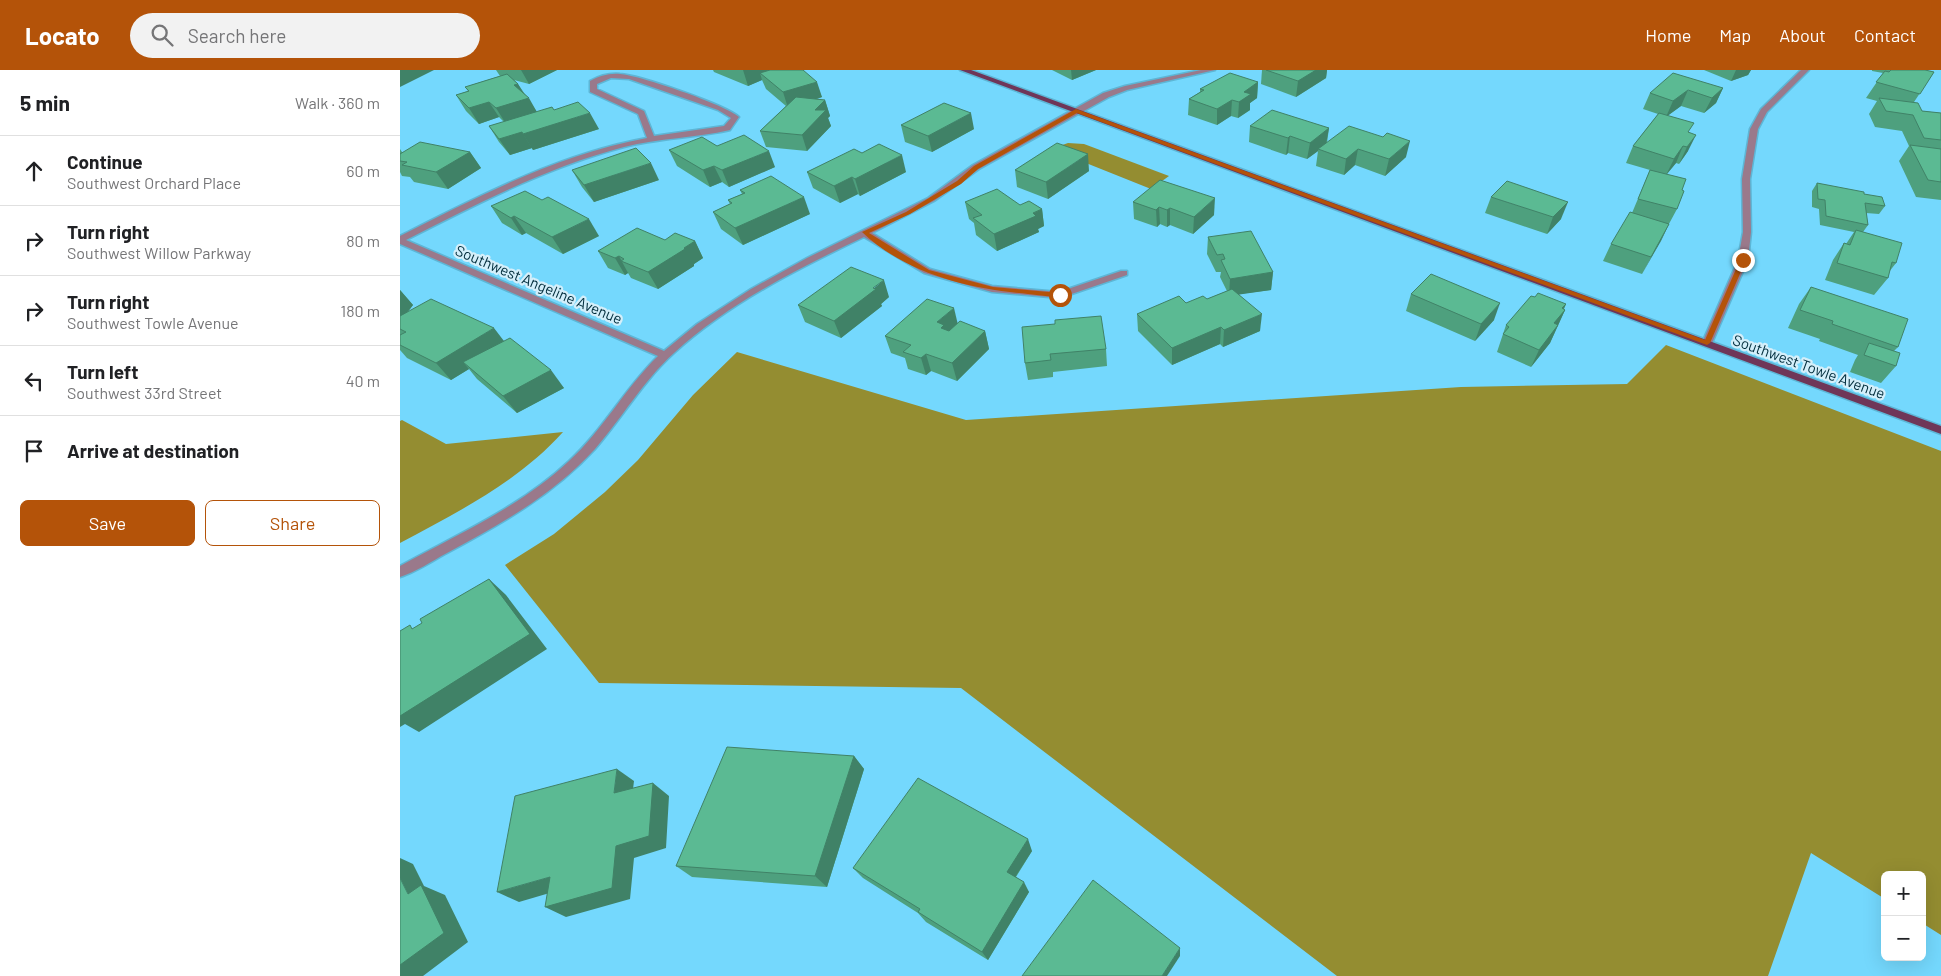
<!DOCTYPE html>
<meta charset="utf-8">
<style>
:root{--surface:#fff;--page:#f2f2f2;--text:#202124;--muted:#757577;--line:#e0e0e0;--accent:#b45309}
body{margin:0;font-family:Barlow,sans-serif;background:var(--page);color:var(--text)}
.controls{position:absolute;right:15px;bottom:15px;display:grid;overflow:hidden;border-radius:8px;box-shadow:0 5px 20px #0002}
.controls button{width:45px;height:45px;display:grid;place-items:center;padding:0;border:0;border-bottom:1px solid var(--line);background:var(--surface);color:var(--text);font:25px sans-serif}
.stop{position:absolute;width:15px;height:15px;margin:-11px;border:4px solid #b45309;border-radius:50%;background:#fff}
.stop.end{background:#b45309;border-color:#fff;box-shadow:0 1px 5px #0008}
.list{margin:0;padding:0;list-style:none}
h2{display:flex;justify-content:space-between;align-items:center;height:65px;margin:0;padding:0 20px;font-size:21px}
h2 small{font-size:16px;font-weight:400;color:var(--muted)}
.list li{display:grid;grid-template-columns:32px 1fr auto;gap:15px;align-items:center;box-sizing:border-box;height:70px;padding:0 20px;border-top:1px solid var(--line)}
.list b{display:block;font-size:19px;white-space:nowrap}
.list p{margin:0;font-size:16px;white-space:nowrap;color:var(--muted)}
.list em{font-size:16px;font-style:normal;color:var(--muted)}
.actions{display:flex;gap:10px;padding:15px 20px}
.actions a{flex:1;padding:11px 0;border:1px solid var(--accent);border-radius:8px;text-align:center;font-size:18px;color:var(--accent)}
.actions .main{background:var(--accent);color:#fff}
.icon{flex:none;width:28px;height:28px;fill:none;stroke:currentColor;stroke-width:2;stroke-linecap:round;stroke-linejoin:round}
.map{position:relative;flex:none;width:1541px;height:906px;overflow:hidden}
header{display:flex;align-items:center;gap:30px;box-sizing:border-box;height:70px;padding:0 25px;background:var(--accent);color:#fff}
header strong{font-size:24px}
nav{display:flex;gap:28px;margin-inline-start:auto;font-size:18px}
.search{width:350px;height:45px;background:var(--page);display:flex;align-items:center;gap:12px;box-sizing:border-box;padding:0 18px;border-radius:28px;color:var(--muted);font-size:19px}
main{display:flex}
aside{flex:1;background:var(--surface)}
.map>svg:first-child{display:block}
</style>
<header>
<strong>Locato</strong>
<div class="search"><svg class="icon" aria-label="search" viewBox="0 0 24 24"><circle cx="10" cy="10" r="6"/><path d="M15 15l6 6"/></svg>Search here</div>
<nav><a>Home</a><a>Map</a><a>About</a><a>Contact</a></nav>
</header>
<main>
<aside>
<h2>5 min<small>Walk · 360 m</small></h2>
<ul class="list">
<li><svg class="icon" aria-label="ahead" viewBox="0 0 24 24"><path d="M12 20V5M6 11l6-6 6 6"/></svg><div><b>Continue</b><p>Southwest Orchard Place</p></div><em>60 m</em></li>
<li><svg class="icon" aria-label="right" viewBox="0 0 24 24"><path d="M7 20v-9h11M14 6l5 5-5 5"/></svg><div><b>Turn right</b><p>Southwest Willow Parkway</p></div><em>80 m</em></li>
<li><svg class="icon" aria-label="right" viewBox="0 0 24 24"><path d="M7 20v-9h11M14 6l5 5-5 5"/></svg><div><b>Turn right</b><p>Southwest Towle Avenue</p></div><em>180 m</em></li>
<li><svg class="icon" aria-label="left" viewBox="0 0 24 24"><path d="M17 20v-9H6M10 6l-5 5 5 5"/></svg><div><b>Turn left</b><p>Southwest 33rd Street</p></div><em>40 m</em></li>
<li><svg class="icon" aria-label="arrive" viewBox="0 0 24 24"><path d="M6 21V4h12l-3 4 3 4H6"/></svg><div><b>Arrive at destination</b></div></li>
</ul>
<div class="actions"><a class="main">Save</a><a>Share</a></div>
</aside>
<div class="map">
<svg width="1541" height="906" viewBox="0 0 1541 906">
<rect width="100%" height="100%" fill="#74d8fd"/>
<g fill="#948d31">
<polygon points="668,73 684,74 769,106 751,119 651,79"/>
<polygon points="1266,275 1541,381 1541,865 1522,853 1522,805 1485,805 1485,829 1411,783 1368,906 937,906 561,618 199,613 105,495 154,464 205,422 238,390 293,325 337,282 566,350 1061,317 1227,314"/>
<path d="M2 350 46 374 163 362C118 412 58 442 0 473V351Z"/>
</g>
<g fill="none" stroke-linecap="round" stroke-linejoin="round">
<defs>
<g id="minor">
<path d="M801 0H815L727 20 709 27 579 99 534 131 472 163 530 199 592 216 659 222 721 201H727V205L660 228 592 222 524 203 464 167C399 198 329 233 274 283 243 311 222 348 195 379 153 425 101 454 47 483 32 491 16 502 0 507V496C58 464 120 437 169 391 203 360 225 318 258 286L0 174V166C79 126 159 84 247 68L238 44 190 22V11C199 6 209 3 220 4 239 5 326 35 339 47L330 60C295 68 259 68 224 77 147 97 77 134 6 170L264 281 297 254 351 219 407 188 528 128 573 95 703 23 725 16ZM211 8 229 9 318 40 331 48 324 56 254 66 244 41 197 19V14Z"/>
<polygon points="1401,0 1409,0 1367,42 1358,59 1350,109 1351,162 1348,190 1312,273 1311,275 1303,275 1302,273 1338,190 1343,162 1342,109 1350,59 1361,39"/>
</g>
<polygon id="major" points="560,0 571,0 1541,356 1541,364"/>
</defs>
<use href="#minor" stroke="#5db6d6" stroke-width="3"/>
<use href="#major" stroke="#5db6d6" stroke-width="3"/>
<use href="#minor" fill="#9a798b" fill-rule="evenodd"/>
<use href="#major" fill="#6f3658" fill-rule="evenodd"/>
</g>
<g fill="#4ea07e">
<polygon points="96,0 157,0 129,14 114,10 118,14 137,42 154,40 199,59 133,80 132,78 110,85 99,72 89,56 104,52 99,47 79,54 66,41 56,25 68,21 65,17 100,6"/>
<polygon points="313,0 403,0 422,27 417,29 425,30 430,46 428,48 431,56 407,81 366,77 360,61 386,36 366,19 362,10 348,16 314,2"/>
<polygon points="652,0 696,0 672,10"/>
<polygon points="862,0 927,0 926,8 896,27 861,14"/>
<polygon points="1304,0 1351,0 1348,5 1331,11"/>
<polygon points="1472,0 1525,0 1534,2 1514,32 1522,41 1541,43 1541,130 1516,127 1499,91 1509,76 1502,61 1475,57 1469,44 1477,31 1466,28 1483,3 1472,1"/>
<polygon points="858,12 857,28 850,33 850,40 838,48 831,46 817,55 788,45 789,29 800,22 800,19"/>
<polygon points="1323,18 1316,33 1304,43 1281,36 1267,46 1290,63 1288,81 1279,94 1276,93 1267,104 1282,120 1277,139 1242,204 1203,191 1211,174 1232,143 1250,100 1226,93 1233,76 1258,44 1243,39 1250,23"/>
<polygon points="501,55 574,59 532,82 505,72"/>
<polygon points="850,56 929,58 927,73 1006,87 985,106 955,95 944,105 916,96 918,81 907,89 888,83 886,85 849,72"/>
<polygon points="317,76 375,97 329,117 322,112 310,117 277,96 269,80"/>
<polygon points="0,79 2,82 70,82 81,98 48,119 14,112 10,107 2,106 0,102"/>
<polygon points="462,83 506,102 460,126 458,124 440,133 413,118 407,102"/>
<polygon points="172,100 259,110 194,132 182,117"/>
<polygon points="615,100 689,101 648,129 617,117"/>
<polygon points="1417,113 1464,124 1485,136 1479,144 1466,143 1468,155 1463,162 1496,193 1489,202 1488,208 1474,225 1425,210 1433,190 1444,173 1446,174 1454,162 1420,155 1419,139 1412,137 1412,121"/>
<polygon points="340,120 410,144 343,175 321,159 313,142 330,134 328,130 342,124"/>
<polygon points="1091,127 1161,149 1147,164 1085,143"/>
<polygon points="565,132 620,135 642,139 644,156 638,159 639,162 597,181 576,165 574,153 569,149"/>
<polygon points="733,132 814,145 793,164 770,155 767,157 760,154 757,157 734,149"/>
<polygon points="91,136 199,166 163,184 126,163 122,165 102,153"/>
<polygon points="808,167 873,202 871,220 839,224 860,261 823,277 820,274 772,295 738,261 737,244 786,233 807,229 827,221 820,207 821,202 816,202 807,184"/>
<polygon points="265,170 295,171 303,188 294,194 294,196 258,219 231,208 228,203 225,205 208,198 198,181"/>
<polygon points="1411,217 1498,277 1494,281 1496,296 1481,313 1450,302 1455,290 1458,285 1419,271 1420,269 1388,258 1399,234"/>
<polygon points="0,220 13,235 8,242 104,271 164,318 117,343 77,309 69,299 51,310 7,288 0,280"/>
<polygon points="1011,224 1094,250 1075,271 1006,241"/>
<polygon points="489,227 481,234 482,236 441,268 405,252 398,235"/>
<polygon points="1166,234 1164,239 1165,240 1150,273 1131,297 1097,282 1106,255"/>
<polygon points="557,253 585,261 589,279 557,311 531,301 526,305 508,299 505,288 491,283 485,266"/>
<polygon points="655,254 706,279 707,296 653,302 653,307 628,310 625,293"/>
<polygon points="454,686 464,699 427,817 292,807 276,796"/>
<polygon points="632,781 616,807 629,822 588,890 526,852 518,843 463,808 453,798"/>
</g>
<g fill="#408267">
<polygon points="0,0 34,0 0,17"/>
<polygon points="121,0 157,0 129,14"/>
<polygon points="343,0 371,0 360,3 362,10 348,16"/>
<polygon points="671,0 696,0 672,10"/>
<polygon points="916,0 927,0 926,8 896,27 898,11"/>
<polygon points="1336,0 1351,0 1348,5 1331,11"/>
<polygon points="417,12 422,27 388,38 383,22"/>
<polygon points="858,12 857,28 850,33 850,40 838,48 839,32 844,22"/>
<polygon points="118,14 127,29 129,28 138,44 106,54 96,38 114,15"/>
<polygon points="1323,18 1316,33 1304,43 1312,28"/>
<polygon points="1288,20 1281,36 1266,47 1273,31"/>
<polygon points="425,30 430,46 428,48 431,56 407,81 402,65 415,40"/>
<polygon points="832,30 831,46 817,55 817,39"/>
<polygon points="89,32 99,47 79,54 69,38"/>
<polygon points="190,43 199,59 133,80 123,64"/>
<polygon points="571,43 574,59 532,82 528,66"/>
<polygon points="929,58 926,74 918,79 918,81 907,89 910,73"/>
<polygon points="122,62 132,78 110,85 99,69"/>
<polygon points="1296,65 1288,81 1279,94 1287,77"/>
<polygon points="890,66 888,83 886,85 888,68"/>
<polygon points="1010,71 1006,87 985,106 989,89"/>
<polygon points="1283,76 1276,93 1266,105 1274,89"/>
<polygon points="958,79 955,95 944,105 946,89"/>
<polygon points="369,81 375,97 329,117 322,100"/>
<polygon points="70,82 81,98 48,119 36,102"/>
<polygon points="688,84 689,101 648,129 646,112"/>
<polygon points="502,85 506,102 460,126 455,109"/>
<polygon points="251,93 259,110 194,132 184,115"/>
<polygon points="314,96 322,112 310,117 303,100"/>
<polygon points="452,107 458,124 440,133 434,116"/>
<polygon points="404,127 410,144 343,175 335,158"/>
<polygon points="815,128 814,145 793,164 794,147"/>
<polygon points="1168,132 1161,149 1147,164 1153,147"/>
<polygon points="759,137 760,154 757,157 756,140"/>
<polygon points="770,138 770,155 767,157 767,140"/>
<polygon points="642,139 644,156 638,159 639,162 597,181 594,164"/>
<polygon points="114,146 126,163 122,165 111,148"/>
<polygon points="189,149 199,166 163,184 152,167"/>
<polygon points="1269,154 1261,171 1242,204 1251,187"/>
<polygon points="295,171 303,188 294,194 294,196 258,219 248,202"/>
<polygon points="219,186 228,203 225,205 215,188"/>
<polygon points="873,202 871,220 829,226 830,209"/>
<polygon points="484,210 489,227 481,234 482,236 441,268 434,251"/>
<polygon points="0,220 13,235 0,251"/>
<polygon points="1100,233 1094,250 1075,271 1081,254"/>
<polygon points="1166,234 1161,244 1165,240 1150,273 1131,297 1139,280 1162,238"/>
<polygon points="554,238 558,255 547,265 537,252"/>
<polygon points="862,244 860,261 823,277 824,260"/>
<polygon points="821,257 820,274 772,295 772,278"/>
<polygon points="94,258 107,275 63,292 69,299 51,310 36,293"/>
<polygon points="585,261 589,279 557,311 552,293"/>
<polygon points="526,284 531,301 526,305 521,288"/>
<polygon points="151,300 164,318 117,343 103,326"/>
<polygon points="89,509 106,525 147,579 19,662 5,654 0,657 0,643"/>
<polygon points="454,686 464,699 427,817 415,806"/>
<polygon points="217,699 234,711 231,736 214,723"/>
<polygon points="253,713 269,726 266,778 234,788 230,829 166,847 145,837 216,776"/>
<polygon points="628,769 632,781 612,812 607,802"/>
<polygon points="0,788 13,794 24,816 45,825 68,872 23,906 0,906 0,895 8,824 0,808"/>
<polygon points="150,807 170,817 119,832 97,822"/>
<polygon points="624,812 629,822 588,890 582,882"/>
<polygon points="780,878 780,886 767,906 762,906"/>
</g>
<g fill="#5bba93" stroke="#408267">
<polygon points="370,0 403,0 417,12 383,22 360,3"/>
<polygon points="866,0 916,0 898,11"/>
<polygon points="1491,0 1525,0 1534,2 1520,24 1476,12 1485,1 1489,2"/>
<polygon points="830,3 858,12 844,22 851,24 839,32 832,30 817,39 789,29 804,20 800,19"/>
<polygon points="1273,3 1323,18 1312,28 1288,20 1273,31 1250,23"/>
<polygon points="107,4 118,14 114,15 129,28 96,38 89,32 69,38 56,25 69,21 65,17"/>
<polygon points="396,27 425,30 415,40 426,40 402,65 360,61"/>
<polygon points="1479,28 1518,33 1522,41 1541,43 1541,70 1524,68 1513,45 1486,41"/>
<polygon points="178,32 190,43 123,64 122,62 99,69 89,56 152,37 154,40"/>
<polygon points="544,33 571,43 528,66 501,55"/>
<polygon points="872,40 929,58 910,73 890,66 888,68 850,56"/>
<polygon points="1259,43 1294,53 1288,62 1296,65 1287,77 1283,76 1274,89 1233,76"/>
<polygon points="949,56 983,67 987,63 1010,71 989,89 958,79 946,89 918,79"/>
<polygon points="344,65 369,81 322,100 314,96 303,100 269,80 302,67 317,76"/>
<polygon points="20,72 70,82 36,102 2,95 7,92 0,91 0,84"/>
<polygon points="657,73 688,84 646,112 615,100"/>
<polygon points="479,74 502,85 455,109 452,107 434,116 407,102 454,79 462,83"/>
<polygon points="1510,75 1541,79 1541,112 1528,110"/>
<polygon points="236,78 251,93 184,115 172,100"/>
<polygon points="1250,100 1286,109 1282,120 1284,121 1277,139 1238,129"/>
<polygon points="371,106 404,127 335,158 313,142 332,133 328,130 345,123 340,120"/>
<polygon points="760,110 815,128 794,147 770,138 767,140 759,137 756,140 733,132"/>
<polygon points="1107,111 1168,132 1153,147 1091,127"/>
<polygon points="1417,113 1464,122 1464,124 1482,127 1485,136 1465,133 1468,155 1426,146 1425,130 1418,129"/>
<polygon points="597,119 620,135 629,131 642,139 633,143 636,146 594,164 573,148 582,145 565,132"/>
<polygon points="125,121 142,130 148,127 189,149 152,167 114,146 111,148 91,136"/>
<polygon points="1230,142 1269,154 1251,187 1211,174"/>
<polygon points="237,158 265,170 275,163 295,171 284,178 285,179 248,202 221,191 224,189 219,186 215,188 198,181"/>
<polygon points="1456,160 1502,173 1496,193 1492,192 1488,208 1437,193 1444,173 1450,175"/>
<polygon points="851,161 873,202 830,209 821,190 825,189 823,184 817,185 808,167"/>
<polygon points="451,197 484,210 473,218 476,219 434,251 398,235"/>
<polygon points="1031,204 1100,233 1081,254 1011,224"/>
<polygon points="1411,217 1508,249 1498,277 1432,254 1433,251 1400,240"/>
<polygon points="832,219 862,244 824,260 821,257 772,278 737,244 779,226 786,233 803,226 807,229"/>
<polygon points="1138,223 1166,234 1162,238 1165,240 1154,253 1158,255 1139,280 1103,264 1109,257 1106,255 1131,226 1135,227"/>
<polygon points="31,229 94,258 36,293 0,275 0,265 6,262 0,259 0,246"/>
<polygon points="527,229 554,238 537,252 544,255 541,258 549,261 560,251 585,261 552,293 526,284 521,288 503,282 511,275 485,266"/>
<polygon points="701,246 706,279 650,284 651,290 625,293 622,257 655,254 655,250"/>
<polygon points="110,268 151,300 103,326 63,292"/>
<polygon points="1469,273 1500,283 1496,296 1464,285"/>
<polygon points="89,509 130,564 0,646 0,561 10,555 12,559 22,553 20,549"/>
<polygon points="327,677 454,686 415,806 276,796"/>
<polygon points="217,699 214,723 253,713 249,766 216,776 212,818 145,837 150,807 97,822 115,726"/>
<polygon points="518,708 628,769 607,802 624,812 582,882 518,842 520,839 453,798"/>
<polygon points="0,808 8,824 21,815 44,863 0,895"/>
<polygon points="693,810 780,878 762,906 622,906"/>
</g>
<path fill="#b45309" d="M676 39 1305 270 1340 190 1343 188 1346 190 1310 273 1307 275 677 43 578 99 561 114 510 144 469 163 529 200 593 217 660 223 664 225 663 226C652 228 639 225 628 224 570 219 506 204 462 162L506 142 557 111 574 96Z"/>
<g text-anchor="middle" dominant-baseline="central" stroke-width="4.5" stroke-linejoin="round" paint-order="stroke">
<g font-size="15" fill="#002c3b" stroke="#d4effa">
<text transform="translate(139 214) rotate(23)">Southwest Angeline Avenue</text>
<text transform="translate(1409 296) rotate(20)">Southwest Towle Avenue</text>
</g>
</g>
</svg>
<div class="controls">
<button>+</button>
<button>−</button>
</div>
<div class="stop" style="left:660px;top:225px"></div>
<div class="stop end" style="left:1343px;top:190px"></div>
</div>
</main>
